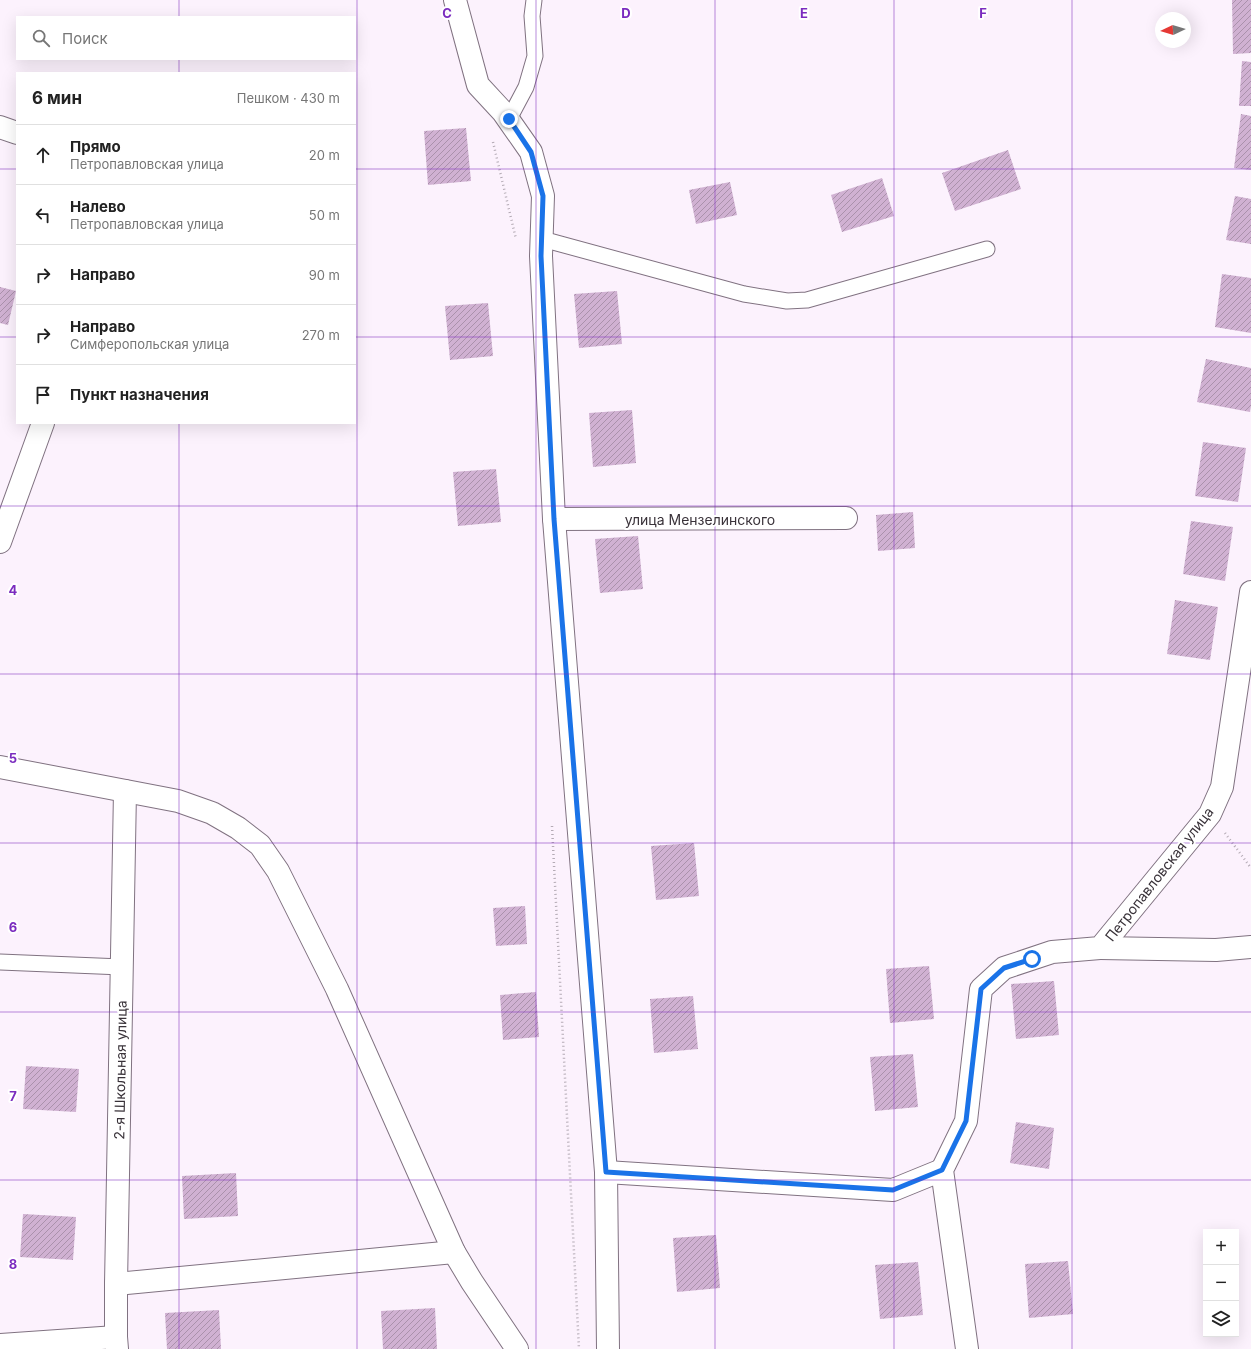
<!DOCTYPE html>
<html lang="ru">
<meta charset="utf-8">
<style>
:root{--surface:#fff;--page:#f6f6f6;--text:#222;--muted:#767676;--line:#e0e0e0}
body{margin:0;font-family:Inter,sans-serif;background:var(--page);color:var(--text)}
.controls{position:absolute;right:12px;bottom:12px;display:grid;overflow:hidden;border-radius:0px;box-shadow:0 4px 16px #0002}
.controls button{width:36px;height:36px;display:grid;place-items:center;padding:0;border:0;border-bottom:1px solid var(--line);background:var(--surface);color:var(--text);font:20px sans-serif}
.compass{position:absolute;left:1155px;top:12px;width:36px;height:36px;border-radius:50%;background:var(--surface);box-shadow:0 4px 16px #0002;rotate:266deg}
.stop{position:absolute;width:12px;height:12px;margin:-9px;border:3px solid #1a73e8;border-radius:50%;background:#fff}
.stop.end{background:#1a73e8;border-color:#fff;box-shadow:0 1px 4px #0008}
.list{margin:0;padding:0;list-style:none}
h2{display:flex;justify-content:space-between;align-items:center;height:52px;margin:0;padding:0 16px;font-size:17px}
h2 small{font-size:13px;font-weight:400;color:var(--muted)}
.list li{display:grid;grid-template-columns:26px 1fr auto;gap:12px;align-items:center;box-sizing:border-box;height:60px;padding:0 16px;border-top:1px solid var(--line)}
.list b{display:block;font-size:15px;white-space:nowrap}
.list p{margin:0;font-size:13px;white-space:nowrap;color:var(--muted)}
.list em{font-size:13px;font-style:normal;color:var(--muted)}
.icon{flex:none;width:22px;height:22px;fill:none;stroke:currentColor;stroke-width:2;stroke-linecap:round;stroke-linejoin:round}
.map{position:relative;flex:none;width:1251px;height:1349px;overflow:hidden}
.search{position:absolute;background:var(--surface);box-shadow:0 4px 16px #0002;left:16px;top:16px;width:340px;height:44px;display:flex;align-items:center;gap:10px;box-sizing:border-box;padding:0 14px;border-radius:0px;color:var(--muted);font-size:15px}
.panel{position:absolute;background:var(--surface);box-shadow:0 4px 16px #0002;left:16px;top:72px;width:340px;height:352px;border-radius:0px}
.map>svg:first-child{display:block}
</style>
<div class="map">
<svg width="1251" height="1349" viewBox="0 0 1251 1349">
<defs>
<pattern id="building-hatch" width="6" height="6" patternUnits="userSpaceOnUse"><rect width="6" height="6" fill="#d0b1d2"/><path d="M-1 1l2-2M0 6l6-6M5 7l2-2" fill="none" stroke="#aa91ab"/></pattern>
</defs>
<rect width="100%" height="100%" fill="#fcf2fd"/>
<g fill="url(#building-hatch)">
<polygon points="1232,0 1251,0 1251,53 1233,54"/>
<polygon points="1242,61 1251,62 1251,106 1239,106"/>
<polygon points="1241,114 1251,116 1251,170 1234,168"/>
<polygon points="466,128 471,181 428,185 424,131"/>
<polygon points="1008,150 1021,189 955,211 942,173"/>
<polygon points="882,178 894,216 842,232 831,195"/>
<polygon points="730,182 737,215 696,224 689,190"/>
<polygon points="1235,196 1251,199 1251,244 1226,240"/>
<polygon points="1222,274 1251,278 1251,333 1215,327"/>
<polygon points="0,287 16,291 8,325 0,323"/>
<polygon points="617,291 622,344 579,348 574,294"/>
<polygon points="488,303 493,356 450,360 445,306"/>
<polygon points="1206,359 1251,368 1251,406 1250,412 1197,402"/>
<polygon points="632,410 636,463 593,467 589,413"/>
<polygon points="1203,442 1246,448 1238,502 1195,496"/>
<polygon points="496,469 501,522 458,526 453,472"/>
<polygon points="913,512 915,548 878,551 876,515"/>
<polygon points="1191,521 1233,527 1225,581 1183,574"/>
<polygon points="638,536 643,589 600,593 595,539"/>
<polygon points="1175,600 1218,607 1210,660 1167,654"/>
<polygon points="694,843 699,896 656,900 651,846"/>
<polygon points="525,906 527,944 496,946 493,908"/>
<polygon points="929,966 934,1019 890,1023 886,969"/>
<polygon points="1054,981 1059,1035 1016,1039 1011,984"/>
<polygon points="536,992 539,1037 503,1040 500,995"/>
<polygon points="693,996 698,1049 654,1053 650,999"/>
<polygon points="913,1054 918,1107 875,1111 870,1057"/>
<polygon points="26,1066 79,1069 76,1112 23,1109"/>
<polygon points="1016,1122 1054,1128 1049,1169 1010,1163"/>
<polygon points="236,1173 238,1216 184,1219 182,1176"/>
<polygon points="23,1214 76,1217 73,1260 20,1257"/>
<polygon points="716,1235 720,1288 677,1292 673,1238"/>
<polygon points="1068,1261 1073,1314 1029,1318 1025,1264"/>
<polygon points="918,1262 923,1315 880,1319 875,1265"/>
<polygon points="435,1308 437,1349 383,1349 381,1311"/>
<polygon points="219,1310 221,1349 167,1349 165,1313"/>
</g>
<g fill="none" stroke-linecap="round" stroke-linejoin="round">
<defs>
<g id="service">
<polyline points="509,119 526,87 535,56 532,16 534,0"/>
<polyline points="542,239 744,294 787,301 807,300 987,249"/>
<polyline points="0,962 122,967"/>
</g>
<g id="minor">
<polyline points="455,0 478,85 503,112 531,152 543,196 541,256 554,519 606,1172 608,1349"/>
<polyline points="0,127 17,133"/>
<polyline points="554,519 846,518"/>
<polyline points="0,542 43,423"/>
<polyline points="1100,948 1216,950 1251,947"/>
<polyline points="606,1172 893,1190 942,1170"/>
<polyline points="116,1284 454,1252"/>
<polyline points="0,1345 116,1337"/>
<polyline points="117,1349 116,1337 116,1284 125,791"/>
<polyline points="967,1349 942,1170 966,1121 981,989 1004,968 1052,952 1100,948 1210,814 1222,787 1251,592"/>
</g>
<polyline id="tertiary" points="0,767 178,801 212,813 238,828 260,845 278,871 337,989 454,1252 472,1282 517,1349"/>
</defs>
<use href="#service" stroke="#807281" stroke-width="17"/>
<use href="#minor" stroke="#807281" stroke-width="24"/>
<use href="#tertiary" stroke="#807281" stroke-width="24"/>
<g stroke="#b4abb5" stroke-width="2.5" stroke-dasharray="1 3" stroke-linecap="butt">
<polyline points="493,142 516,239"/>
<polyline points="552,826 579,1349"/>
<polyline points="1225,833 1251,868"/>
</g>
<use href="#service" stroke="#fff" stroke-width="15"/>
<use href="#minor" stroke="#fff" stroke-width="22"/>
<use href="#tertiary" stroke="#fff" stroke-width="22"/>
</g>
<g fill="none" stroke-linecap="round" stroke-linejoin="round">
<polyline stroke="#1a73e8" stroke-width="5" points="509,119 531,152 543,196 541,256 554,519 606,1172 893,1190 942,1170 966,1121 981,989 1004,968 1032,959"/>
</g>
<path fill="none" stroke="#7b2cbf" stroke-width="1" stroke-opacity="0.55" d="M179 0V17M357 0V1349M536 0V1349M715 0V1349M894 0V1349M1072 0V1349M179 59V73M0 169H17M355 169H1251M0 337H17M355 337H1251M179 423V1349M0 506H1251M0 674H1251M0 843H1251M0 1012H1251M0 1180H1251"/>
<g text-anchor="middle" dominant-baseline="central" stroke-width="4" stroke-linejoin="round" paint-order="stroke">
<g font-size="14" fill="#393239" stroke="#fff">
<text x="700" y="519">улица Мензелинского</text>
<text transform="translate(1159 874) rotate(-52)">Петропавловская улица</text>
<text transform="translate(120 1070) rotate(-89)">2-я Школьная улица</text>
</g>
</g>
<g font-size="13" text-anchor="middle" font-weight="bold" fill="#7b2cbf" stroke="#fff" stroke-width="4" stroke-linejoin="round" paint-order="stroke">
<text x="447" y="18">C</text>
<text x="626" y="18">D</text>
<text x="804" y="18">E</text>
<text x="983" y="18">F</text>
<text x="13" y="595">4</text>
<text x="13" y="763">5</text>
<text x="13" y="932">6</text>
<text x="13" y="1101">7</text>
<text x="13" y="1269">8</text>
</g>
</svg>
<div class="controls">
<button>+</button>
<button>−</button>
<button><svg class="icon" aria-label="layers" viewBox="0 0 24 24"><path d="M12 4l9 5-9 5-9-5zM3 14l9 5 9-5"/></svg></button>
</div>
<svg class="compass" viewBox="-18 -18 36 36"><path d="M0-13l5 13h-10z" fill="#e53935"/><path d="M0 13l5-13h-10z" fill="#767676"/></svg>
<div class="stop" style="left:1032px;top:959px"></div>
<div class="stop end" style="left:509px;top:119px"></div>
<div class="search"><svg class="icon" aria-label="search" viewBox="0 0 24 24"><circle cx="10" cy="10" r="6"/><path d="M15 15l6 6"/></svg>Поиск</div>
<section class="panel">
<h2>6 мин<small>Пешком · 430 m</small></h2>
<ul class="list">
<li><svg class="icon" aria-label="ahead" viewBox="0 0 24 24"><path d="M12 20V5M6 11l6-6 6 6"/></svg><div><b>Прямо</b><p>Петропавловская улица</p></div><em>20 m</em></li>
<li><svg class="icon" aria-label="left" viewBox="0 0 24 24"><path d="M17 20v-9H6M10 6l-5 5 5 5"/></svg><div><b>Налево</b><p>Петропавловская улица</p></div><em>50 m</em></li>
<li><svg class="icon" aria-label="right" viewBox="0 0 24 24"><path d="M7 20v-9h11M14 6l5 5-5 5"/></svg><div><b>Направо</b></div><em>90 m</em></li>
<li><svg class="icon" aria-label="right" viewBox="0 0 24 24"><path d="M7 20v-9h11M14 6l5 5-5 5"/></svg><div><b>Направо</b><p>Симферопольская улица</p></div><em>270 m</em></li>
<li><svg class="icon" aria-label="arrive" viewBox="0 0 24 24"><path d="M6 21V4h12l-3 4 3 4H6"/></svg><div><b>Пункт назначения</b></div></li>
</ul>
</section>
</div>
